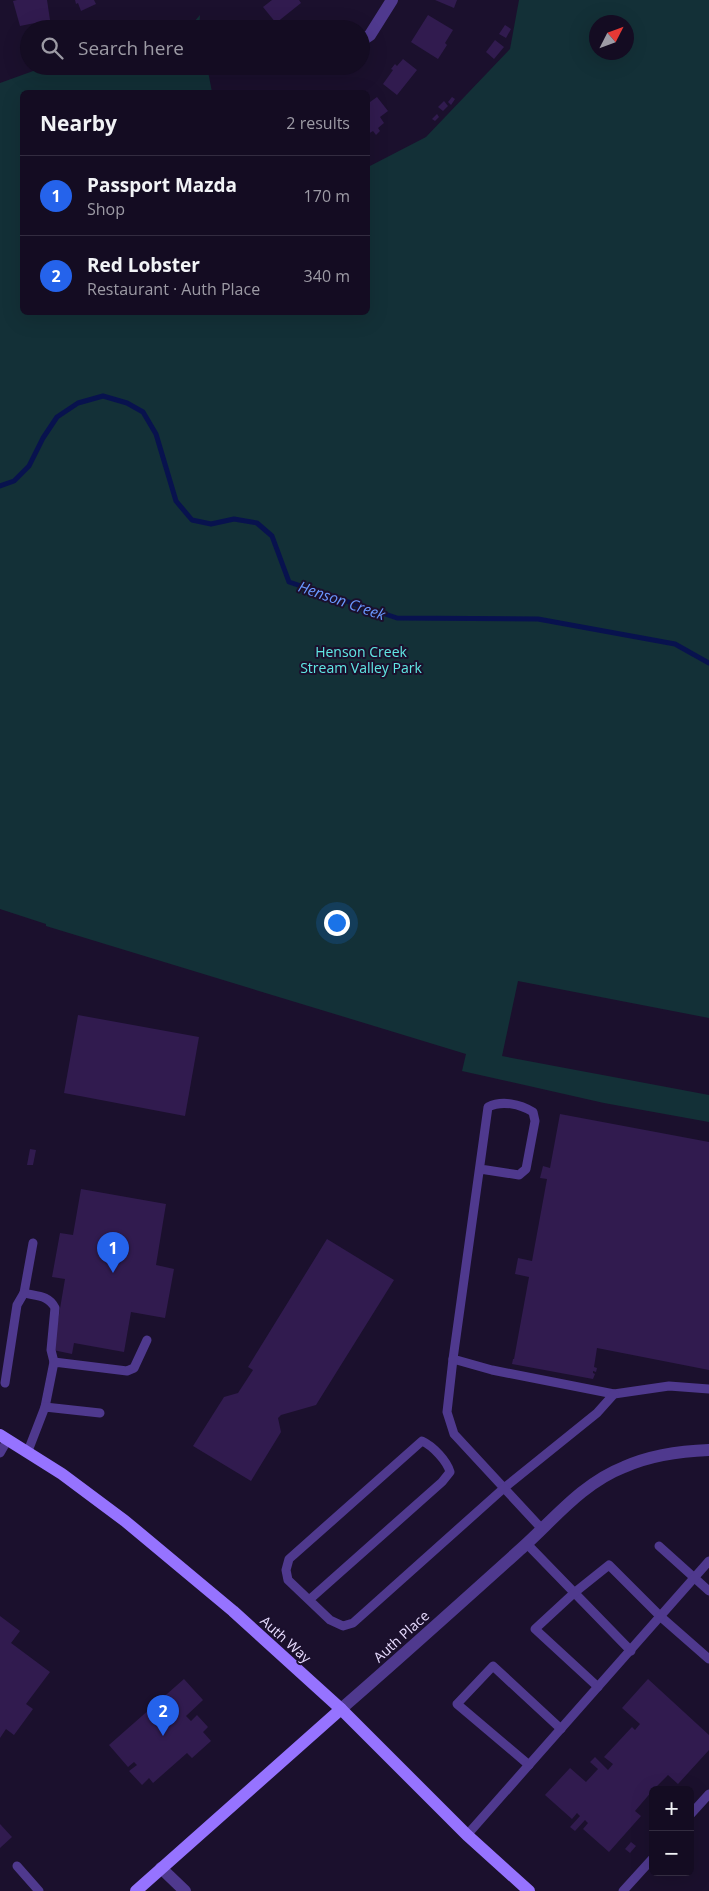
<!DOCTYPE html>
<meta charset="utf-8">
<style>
:root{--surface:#140c22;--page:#1d152a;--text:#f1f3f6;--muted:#9d9ba5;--line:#332c40;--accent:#2563eb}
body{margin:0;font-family:"Open Sans",sans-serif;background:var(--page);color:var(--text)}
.controls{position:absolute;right:15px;bottom:15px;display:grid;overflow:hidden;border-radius:8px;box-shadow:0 5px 20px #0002}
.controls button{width:45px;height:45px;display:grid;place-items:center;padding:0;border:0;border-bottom:1px solid var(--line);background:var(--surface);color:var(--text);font:25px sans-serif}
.compass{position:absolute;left:589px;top:15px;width:45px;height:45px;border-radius:50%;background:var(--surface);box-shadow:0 5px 20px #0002;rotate:48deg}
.you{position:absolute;left:336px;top:922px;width:18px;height:18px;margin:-12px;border:4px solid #fff;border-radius:50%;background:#1a73e8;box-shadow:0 0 0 8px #1a73e833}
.badge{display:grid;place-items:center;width:32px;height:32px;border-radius:50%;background:var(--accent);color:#fff;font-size:16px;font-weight:700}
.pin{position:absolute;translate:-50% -41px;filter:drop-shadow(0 1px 2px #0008)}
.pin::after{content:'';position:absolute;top:26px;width:18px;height:15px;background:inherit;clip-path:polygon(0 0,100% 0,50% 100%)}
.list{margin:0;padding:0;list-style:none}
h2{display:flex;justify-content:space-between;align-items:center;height:65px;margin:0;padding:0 20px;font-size:21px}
h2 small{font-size:16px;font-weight:400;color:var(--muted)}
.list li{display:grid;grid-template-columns:32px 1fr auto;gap:15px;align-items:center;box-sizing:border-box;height:80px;padding:0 20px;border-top:1px solid var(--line)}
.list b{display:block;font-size:19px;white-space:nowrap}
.list p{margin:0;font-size:16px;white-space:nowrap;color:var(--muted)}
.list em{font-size:16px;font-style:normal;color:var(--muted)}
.icon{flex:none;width:28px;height:28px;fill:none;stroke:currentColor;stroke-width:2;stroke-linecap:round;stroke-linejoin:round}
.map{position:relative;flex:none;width:709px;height:1891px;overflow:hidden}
.search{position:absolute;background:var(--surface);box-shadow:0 5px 20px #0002;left:20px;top:20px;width:350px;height:55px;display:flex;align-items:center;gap:12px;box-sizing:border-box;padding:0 18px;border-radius:28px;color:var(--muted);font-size:19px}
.panel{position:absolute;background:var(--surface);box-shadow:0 5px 20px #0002;left:20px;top:90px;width:350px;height:225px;border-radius:8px}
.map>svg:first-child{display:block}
</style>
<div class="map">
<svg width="709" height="1891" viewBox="0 0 709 1891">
<rect width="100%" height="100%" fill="#1b102d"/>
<g fill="#133037" fill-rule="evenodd">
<path d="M519 0H709V1018L518 981 502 1056 709 1095V1122L604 1103 462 1071 466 1054 46 926V924L0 909V83L47 66H207L212 92H22V312H368V167L426 137 510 49ZM626 22V52H596V22Z"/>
<polygon points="200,15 199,29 176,29 193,23"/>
</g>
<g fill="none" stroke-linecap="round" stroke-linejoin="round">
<polyline stroke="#08124e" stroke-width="5" points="0,486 14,481 29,466 43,438 57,417 78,403 103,396 127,403 143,412 156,434 176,501 192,520 211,524 234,519 257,523 272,536 289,582 397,618 538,619 675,644 709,663"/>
</g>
<g fill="#311b4f">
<polygon points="17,0 47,0 50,20 20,26 13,1"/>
<polygon points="75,0 94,0 96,4 81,11 78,3 76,4"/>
<polygon points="272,0 299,0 301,3 276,23 263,7"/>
<polygon points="435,0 457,0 454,8"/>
<polygon points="428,15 453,30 445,43 447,45 438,59 411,42"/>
<polygon points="505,25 511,29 506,38 499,34"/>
<polygon points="495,40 504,47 494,59 486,52"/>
<polygon points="403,59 417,70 397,95 383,84 393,70 391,69 395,64 397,66"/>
<polygon points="246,66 265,66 266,75 246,75"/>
<polygon points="377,97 388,111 380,117 384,123 378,128 380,131 376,135 373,131 368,134 368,100 369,99 370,102"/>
<polygon points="452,97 455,99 451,105 448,102"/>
<polygon points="444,101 448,106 443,111 438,107"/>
<polygon points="437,114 439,117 435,121 432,119"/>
<polygon points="78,1015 199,1037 185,1116 64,1093"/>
<polygon points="560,1114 709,1142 709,1370 597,1348 594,1367 597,1368 596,1372 593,1371 593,1373 595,1374 593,1379 512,1364 513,1359 514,1359 529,1277 515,1274 518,1258 532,1261 547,1179 540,1178 543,1166 550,1168"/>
<polygon points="30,1149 36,1150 33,1165 27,1165"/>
<polygon points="81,1189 166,1204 156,1265 174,1269 165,1318 131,1312 124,1352 74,1343 72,1354 53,1350 65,1279 52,1277 60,1233 73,1235"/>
<polygon points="327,1239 394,1280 316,1405 281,1415 278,1418 281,1432 251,1481 193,1446 224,1397 238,1393 253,1370 248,1367"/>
<polygon points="0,1616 20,1631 11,1643 50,1672 26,1704 33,1709 14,1735 6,1729 0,1738"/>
<polygon points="184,1679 203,1700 186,1716 191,1721 197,1715 208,1727 203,1732 211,1741 192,1758 187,1753 153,1783 149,1778 142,1785 129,1771 137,1765 134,1762 128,1767 109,1745"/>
<polygon points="648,1679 709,1735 709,1750 678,1784 668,1775 653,1790 635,1811 641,1816 609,1852 583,1829 588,1823 585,1820 575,1831 570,1827 580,1816 577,1813 572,1819 545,1795 570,1768 586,1782 598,1769 590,1762 595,1757 608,1770 613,1764 604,1757 632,1727 635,1730 640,1724 622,1708"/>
<polygon points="0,1824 12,1837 0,1848"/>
<polygon points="631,1842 636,1846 630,1853 625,1849"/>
</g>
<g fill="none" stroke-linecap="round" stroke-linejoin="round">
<g stroke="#4f398e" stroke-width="9">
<path d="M480 1169 519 1175 526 1169 535 1121 533 1112C520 1104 502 1100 488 1107L453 1359 492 1370 614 1394 669 1386 709 1389"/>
<path d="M33 1243 24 1293C36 1296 49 1295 55 1308L51 1350 54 1362"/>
<polyline points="453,1359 447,1412 454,1434 504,1488 597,1413 614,1394"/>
<polyline points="5,1383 17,1305 24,1293"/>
<polyline points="45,1407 54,1362 127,1371 134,1368 147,1340"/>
<polyline points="28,1451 45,1407 100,1413"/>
<polyline points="0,1453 8,1439"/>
<polyline points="527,1544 631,1651"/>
<polyline points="659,1546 709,1591"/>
<path d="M309 1600 442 1482 450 1472C447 1461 433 1446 422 1441L289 1559 286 1570 288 1580 330 1620 343 1626 353 1623 504 1488 542 1529"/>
<polyline points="598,1687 535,1629 574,1593 609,1565 661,1617 709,1659"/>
<polyline points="529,1765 457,1704 493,1666 561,1729"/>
<polyline points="690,1815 709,1794"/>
<polyline points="467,1835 709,1561"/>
<polyline points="17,1866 39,1891"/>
<polyline points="623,1891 653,1858"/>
</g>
<g stroke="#4f398e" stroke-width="12">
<polyline points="361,41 370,35 392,0"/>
<path d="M341 1709C402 1656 463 1601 523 1547 555 1518 583 1483 624 1467 651 1455 680 1451 709 1450"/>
<polyline points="161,1868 185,1891"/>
</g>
<g stroke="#9673ff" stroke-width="12">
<polyline points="0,1435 62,1474 125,1521 233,1611 341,1709 467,1835 529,1891"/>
<polyline points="136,1891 341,1709"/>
</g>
</g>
<g text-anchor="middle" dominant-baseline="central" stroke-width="4" stroke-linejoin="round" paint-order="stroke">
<g font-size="14" fill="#60e7e3" stroke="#1b102d">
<text x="361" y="651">Henson Creek<tspan x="361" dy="16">Stream Valley Park</tspan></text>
</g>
<g font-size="14" fill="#e8dcff" stroke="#1b102d">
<text transform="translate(401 1636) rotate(-42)">Auth Place</text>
<text transform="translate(286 1639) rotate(42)">Auth Way</text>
</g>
<g font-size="15" font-style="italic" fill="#6a98ff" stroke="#1b102d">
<text transform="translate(342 600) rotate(19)">Henson Creek</text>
</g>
</g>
</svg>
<div class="controls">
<button>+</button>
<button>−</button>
</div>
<svg class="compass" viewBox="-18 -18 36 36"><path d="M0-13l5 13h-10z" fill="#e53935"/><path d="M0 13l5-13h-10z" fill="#9d9ba5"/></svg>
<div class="you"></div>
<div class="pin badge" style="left:113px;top:1273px">1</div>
<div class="pin badge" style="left:163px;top:1736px">2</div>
<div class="search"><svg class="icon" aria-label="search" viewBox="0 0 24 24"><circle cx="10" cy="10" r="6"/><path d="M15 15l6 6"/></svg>Search here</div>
<section class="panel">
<h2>Nearby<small>2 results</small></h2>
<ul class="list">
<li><span class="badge">1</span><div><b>Passport Mazda</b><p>Shop</p></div><em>170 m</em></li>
<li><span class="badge">2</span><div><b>Red Lobster</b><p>Restaurant · Auth Place</p></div><em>340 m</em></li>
</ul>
</section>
</div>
